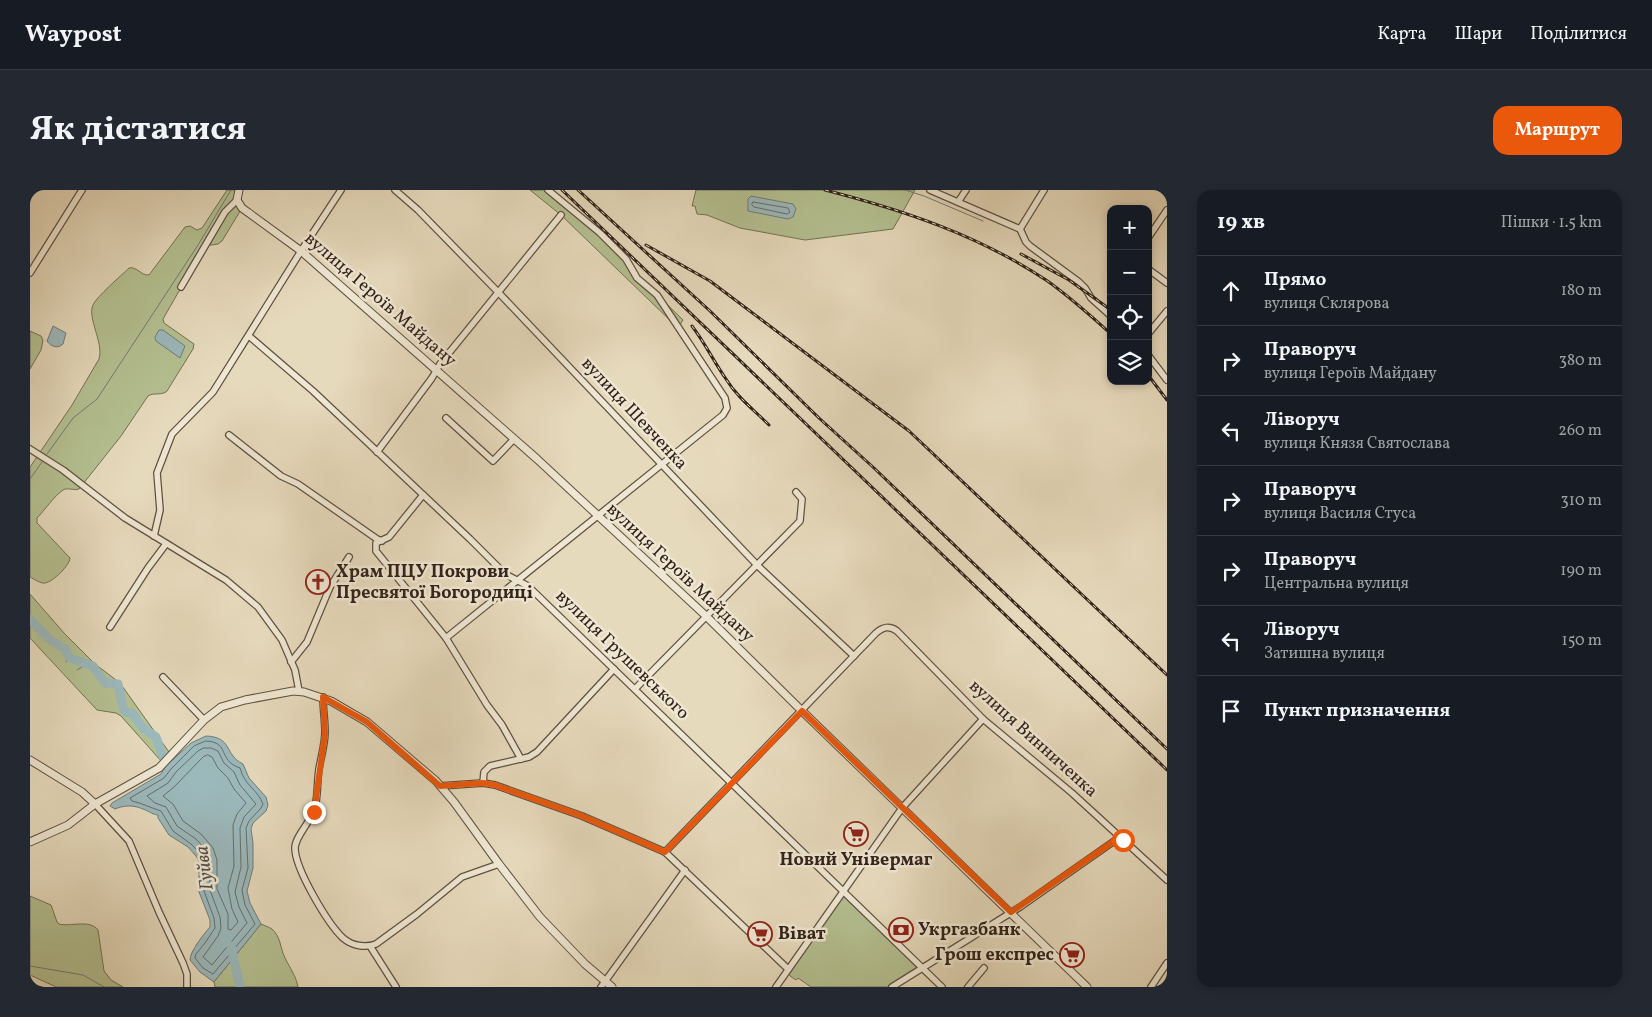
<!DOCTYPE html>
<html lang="uk">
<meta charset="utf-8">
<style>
:root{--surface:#171b24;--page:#242831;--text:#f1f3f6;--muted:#9ea1a6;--line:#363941;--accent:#ea580c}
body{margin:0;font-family:Vollkorn,serif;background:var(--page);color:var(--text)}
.controls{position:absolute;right:15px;top:15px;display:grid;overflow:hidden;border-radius:10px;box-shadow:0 2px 8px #0003}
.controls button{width:45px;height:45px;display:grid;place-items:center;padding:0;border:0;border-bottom:1px solid var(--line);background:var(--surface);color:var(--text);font:25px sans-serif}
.stop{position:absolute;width:15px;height:15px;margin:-11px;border:4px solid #ea580c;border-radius:50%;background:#fff}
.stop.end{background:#ea580c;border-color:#fff;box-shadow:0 1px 5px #0008}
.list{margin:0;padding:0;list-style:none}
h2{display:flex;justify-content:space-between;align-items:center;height:65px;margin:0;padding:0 20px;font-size:21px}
h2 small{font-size:16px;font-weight:400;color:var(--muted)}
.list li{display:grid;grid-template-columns:32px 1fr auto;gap:15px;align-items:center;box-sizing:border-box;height:70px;padding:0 20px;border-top:1px solid var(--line)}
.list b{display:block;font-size:19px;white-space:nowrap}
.list p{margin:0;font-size:16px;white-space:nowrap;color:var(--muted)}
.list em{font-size:16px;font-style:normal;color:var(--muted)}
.icon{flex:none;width:28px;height:28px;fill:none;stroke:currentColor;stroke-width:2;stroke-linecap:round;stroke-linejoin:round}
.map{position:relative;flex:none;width:1137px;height:797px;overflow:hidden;border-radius:15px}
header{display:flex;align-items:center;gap:30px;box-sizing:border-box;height:70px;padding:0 25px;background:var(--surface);border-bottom:1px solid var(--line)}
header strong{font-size:24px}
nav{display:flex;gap:28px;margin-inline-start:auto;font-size:18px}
.intro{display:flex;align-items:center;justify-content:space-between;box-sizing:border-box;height:120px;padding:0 30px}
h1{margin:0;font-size:35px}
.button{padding:12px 22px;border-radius:15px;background:var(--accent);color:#fff;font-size:18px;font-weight:700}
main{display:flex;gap:30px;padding:0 30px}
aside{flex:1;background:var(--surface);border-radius:15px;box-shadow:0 2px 8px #0003}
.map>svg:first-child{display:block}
</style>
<header>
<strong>Waypost</strong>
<nav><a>Карта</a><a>Шари</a><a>Поділитися</a></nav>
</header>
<div class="intro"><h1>Як дістатися</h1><a class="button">Маршрут</a></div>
<main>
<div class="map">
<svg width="1137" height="797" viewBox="0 0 1137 797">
<rect width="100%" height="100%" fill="#e6dabc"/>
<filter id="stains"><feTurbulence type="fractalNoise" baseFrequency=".004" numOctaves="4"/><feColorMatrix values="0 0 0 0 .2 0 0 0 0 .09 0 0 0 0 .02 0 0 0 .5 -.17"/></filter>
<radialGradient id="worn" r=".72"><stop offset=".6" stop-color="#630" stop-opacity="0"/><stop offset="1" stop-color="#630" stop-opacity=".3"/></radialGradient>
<g fill="#b4c091" stroke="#737256">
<path d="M197 0H209L212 18 192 51 188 54 175 56 133 129 134 133 164 154 163 159 137 201C132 206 124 202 118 206L91 246 49 299C43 301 38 297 33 300 25 305 14 321 7 328V333L40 368C40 375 23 392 15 393 11 394 4 389 0 387V277L42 215 69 169C74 153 57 128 63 115 67 106 91 86 99 78 107 76 111 86 119 85L155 37 160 36 167 40 172 38Z"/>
<polygon points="500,0 518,0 570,43 602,80 653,130 648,138 531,25"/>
<polygon points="666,0 885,0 863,39 775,50 710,38 677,25 667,24 665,16 662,16"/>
<polygon points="0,141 11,146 13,150 11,160 0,179"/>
<polygon points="0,404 34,443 65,474 90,493 139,562 131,571 91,526 86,523 67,520 0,448"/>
<polygon points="813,702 893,778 863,797 781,797 768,788 766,790 760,786 758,779"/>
<path d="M0 706 21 715 27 732 29 734C40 737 60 729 68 740L74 781 81 790 93 797H26L0 785Z"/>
<path d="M231 734C235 736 239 737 242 739 251 747 250 758 255 768 260 778 266 786 268 797H185L184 792Z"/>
</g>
<g fill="#9bb8bb" stroke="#717c7b">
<polygon points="721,6 763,14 766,19 763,27 758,29 718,21 718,9"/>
<path d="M23 136 36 143 33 154C28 159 21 157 17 151Z"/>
<polygon points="129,140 133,140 155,156 150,168 126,151 125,147"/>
<path d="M176 546C203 547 194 565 213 574L219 588 236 607 238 615 236 621 223 633 221 639 223 653V678L217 701 220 713 231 734 184 792 170 782 160 770C160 761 174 744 180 737V730L169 702V671L166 666 158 657 139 645 128 628V625C121 624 119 621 113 619 104 615 94 615 85 619L80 616 82 613 131 584 136 576 161 553Z"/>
</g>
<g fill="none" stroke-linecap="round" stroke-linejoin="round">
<g stroke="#666e6a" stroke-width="1">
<polygon points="723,12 758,18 760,22 757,24 724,17 722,15"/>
<path d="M176 551C197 552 190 565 202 574 205 576 207 577 210 578 214 595 228 600 233 614L231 618 219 631 216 638 218 678 212 700 215 715 225 734 183 784 173 778 165 768 166 764 175 753 185 738 184 728 174 701 173 670 170 663 161 654 143 641 131 621C121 618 112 613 102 611L100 608 134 588 141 579 164 556Z"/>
<polygon points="174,558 181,558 188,561 194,573 204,582 210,595 226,614 214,627 210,638 211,677 205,702 209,717 217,733 182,775 173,767 188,746 191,738 190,727 180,700 179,667 175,659 166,649 147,636 136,617 125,613 117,606 138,593 146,582 168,561"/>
<polygon points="178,565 182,567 188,578 198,588 204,599 216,613 207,624 203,635 204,676 198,698 202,719 208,732 201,740 198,739 198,724 187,699 187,670 183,658 171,644 153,631 143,614 133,606 144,597 173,567"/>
</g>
<g stroke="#717c7b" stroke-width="1">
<polyline points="875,0 894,6 953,31"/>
<polyline points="17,264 43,228 67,209 168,55 201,0"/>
<polyline points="0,289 12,272"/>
<polyline points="36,472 38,466"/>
<polyline points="47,480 52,477 52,473"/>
<polyline points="0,776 53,785 74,797"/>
</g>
<g stroke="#9bb8bb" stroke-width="9">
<polyline points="0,429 19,449 35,459 40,468 63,476 75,493 88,494 93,518 97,523 102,523 113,538 126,547 134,569"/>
<polyline points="201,756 210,797"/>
</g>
<defs>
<g id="minor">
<polyline points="365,0 388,20 468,102 728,376 824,466"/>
<polyline points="900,0 990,39 996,52 1000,56 1049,92 1055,98 1061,108 1081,126"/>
<polyline points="928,12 936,0"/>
<polyline points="990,39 1014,0"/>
<polyline points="1118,48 1137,20"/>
<polyline points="1118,79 1137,93"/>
<polyline points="0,83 52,0"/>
<polyline points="151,97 195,22 207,10"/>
<polyline points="1118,144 1137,121"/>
<polyline points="219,146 283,201 440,349 475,384 498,396 912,797"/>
<polyline points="1118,165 1137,190"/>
<polyline points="416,228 463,271 484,249"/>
<polyline points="199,245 251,286 268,294 347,349 352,351"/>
<polyline points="0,259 33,280 95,328 196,390 228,417 252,450 265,480 269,501"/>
<polyline points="347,262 402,188 410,174 531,25"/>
<polyline points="393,305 359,347 346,353 346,361 416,448 457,515 472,535 491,569"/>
<polyline points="124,346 130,320 127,283 142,244 183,202 271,61 311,0"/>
<polyline points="80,437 118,378 136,354"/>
<polyline points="416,448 693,225 697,218 695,208 627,105 607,88 596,69 570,43 518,0"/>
<polyline points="261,472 277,452 300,397 319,367"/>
<polyline points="133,487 174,530"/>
<polyline points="605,499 770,331 772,309 766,302"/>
<path d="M293 507C293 519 295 530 295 542 295 554 291 567 289 579 287 592 288 605 285 617 282 631 265 646 265 658 265 679 298 734 313 748 322 756 335 758 346 754L387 724 432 687 469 674"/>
<polyline points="453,593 454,582 460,576 499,567 507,562 584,479"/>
<polyline points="410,596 453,593 465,595 552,626 635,662 758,779"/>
<polyline points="65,614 99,651 129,722 153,773 157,784 157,797"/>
<path d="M635 662 846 443C853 437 859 435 867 441L953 529 1042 603 1137 690"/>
<polyline points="340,756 366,797"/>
<polyline points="571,797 655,680"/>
<polyline points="746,797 872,618 953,529"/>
<polyline points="862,797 990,717 1090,647"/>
<polyline points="938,797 954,778"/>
<polyline points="1121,797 1137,773"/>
</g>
<g id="tertiary">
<polyline points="209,0 207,10 212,18 271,61 507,269 676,426 772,521 1057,797"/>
<polyline points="0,570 52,602 65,614"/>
<polyline points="0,652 38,635 65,614 129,578 174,530 191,517 215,510 263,501 274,502 301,511 337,532 406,591 424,612 469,674 510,727 555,774 582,797"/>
</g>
</defs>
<use href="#minor" stroke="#5f5142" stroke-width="8"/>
<use href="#tertiary" stroke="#5f5142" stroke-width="9"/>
<use href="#minor" stroke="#efe7d3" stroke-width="5.5"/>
<use href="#tertiary" stroke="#efe7d3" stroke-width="7"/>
<defs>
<g id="rail">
<polyline points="532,0 1137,580"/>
<polyline points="548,0 680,121 789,228 844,278 1137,559"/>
<path d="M795 0C873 20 948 45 1016 90 1039 106 1060 125 1081 144"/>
<polyline points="616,55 680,91 879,241 1137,485"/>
<polyline points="991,64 1039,90 1081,120"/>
<path d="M662 136C675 153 684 172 696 189 707 207 724 220 739 235"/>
<polyline points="1118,185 1137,210"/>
</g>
</defs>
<use href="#rail" stroke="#32231a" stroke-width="3"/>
<use href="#rail" stroke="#efe7d3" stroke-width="1" stroke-dasharray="4" stroke-linecap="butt"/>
</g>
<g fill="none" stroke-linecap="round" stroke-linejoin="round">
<polyline stroke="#ea580c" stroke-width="6" points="284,622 295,544 293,507 337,532 410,596 453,593 465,595 552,626 635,662 772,521 981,722 1090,647 1093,650"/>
</g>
<defs>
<symbol id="church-ring" viewBox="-11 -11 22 22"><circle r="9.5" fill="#efe7d3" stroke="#8f2418" stroke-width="1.5"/><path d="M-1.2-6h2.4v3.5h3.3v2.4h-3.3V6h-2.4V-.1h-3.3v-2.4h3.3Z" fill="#8f2418"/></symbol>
<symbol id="supermarket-ring" viewBox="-11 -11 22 22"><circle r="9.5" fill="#efe7d3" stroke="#8f2418" stroke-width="1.5"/><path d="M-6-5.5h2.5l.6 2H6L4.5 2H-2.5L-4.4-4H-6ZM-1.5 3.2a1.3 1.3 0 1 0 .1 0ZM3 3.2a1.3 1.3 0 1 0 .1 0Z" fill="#8f2418"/></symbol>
<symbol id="bank-ring" viewBox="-11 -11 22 22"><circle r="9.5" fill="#efe7d3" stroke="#8f2418" stroke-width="1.5"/><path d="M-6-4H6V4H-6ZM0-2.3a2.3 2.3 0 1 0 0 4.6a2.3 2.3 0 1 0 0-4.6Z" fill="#8f2418"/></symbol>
</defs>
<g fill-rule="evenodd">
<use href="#church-ring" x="274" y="378" width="28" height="28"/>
<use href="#supermarket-ring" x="812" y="630" width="28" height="28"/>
<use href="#bank-ring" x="857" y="726" width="28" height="28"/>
<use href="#supermarket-ring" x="716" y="730" width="28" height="28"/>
<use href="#supermarket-ring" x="1028" y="751" width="28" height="28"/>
</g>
<g text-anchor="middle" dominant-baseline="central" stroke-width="5" stroke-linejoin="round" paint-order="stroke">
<g font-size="18" fill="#32231a" stroke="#efe7d3">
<text transform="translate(350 110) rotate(41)">вулиця Героїв Майдану</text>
<text transform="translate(604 224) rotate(47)">вулиця Шевченка</text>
<text transform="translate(650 383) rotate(43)">вулиця Героїв Майдану</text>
<text transform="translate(592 465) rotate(44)">вулиця Грушевського</text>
<text transform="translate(1003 549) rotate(42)">вулиця Винниченка</text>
</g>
<g font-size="18" font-weight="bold" fill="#32231a" stroke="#efe7d3" text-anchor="start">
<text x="306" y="382">Храм ПЦУ Покрови<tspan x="306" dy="21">Пресвятої Богородиці</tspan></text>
<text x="826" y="670" text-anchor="middle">Новий Універмаг</text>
<text x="888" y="740">Укргазбанк</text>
<text x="748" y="744">Віват</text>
<text x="1024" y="765" text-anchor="end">Грош експрес</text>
</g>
<g font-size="19" font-style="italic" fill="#52504a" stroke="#efe7d3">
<text transform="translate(175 678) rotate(-97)">Гуйва</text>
</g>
</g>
<rect width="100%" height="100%" filter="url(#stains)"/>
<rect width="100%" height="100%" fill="url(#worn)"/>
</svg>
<div class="controls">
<button>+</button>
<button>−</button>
<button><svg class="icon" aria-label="locate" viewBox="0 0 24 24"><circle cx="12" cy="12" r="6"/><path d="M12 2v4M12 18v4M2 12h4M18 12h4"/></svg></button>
<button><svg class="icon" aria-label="layers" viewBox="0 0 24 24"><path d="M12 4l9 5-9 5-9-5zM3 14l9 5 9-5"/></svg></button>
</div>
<div class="stop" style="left:1093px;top:650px"></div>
<div class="stop end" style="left:284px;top:622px"></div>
</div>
<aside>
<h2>19 хв<small>Пішки · 1.5 km</small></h2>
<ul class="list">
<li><svg class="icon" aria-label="ahead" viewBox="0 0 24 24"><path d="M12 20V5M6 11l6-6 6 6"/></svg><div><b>Прямо</b><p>вулиця Склярова</p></div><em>180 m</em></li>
<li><svg class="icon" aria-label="right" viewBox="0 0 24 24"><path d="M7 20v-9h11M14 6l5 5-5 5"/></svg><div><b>Праворуч</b><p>вулиця Героїв Майдану</p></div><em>380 m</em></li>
<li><svg class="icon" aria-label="left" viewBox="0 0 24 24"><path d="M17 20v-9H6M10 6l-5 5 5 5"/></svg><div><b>Ліворуч</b><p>вулиця Князя Святослава</p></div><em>260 m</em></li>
<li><svg class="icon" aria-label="right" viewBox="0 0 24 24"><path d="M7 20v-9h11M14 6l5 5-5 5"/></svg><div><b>Праворуч</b><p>вулиця Василя Стуса</p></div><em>310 m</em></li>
<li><svg class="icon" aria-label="right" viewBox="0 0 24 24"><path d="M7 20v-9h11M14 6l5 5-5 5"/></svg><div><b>Праворуч</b><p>Центральна вулиця</p></div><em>190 m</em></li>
<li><svg class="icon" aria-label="left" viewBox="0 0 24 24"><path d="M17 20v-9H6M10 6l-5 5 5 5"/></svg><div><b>Ліворуч</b><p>Затишна вулиця</p></div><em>150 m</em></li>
<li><svg class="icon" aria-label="arrive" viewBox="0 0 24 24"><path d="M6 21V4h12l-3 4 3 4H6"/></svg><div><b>Пункт призначення</b></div></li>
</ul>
</aside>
</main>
